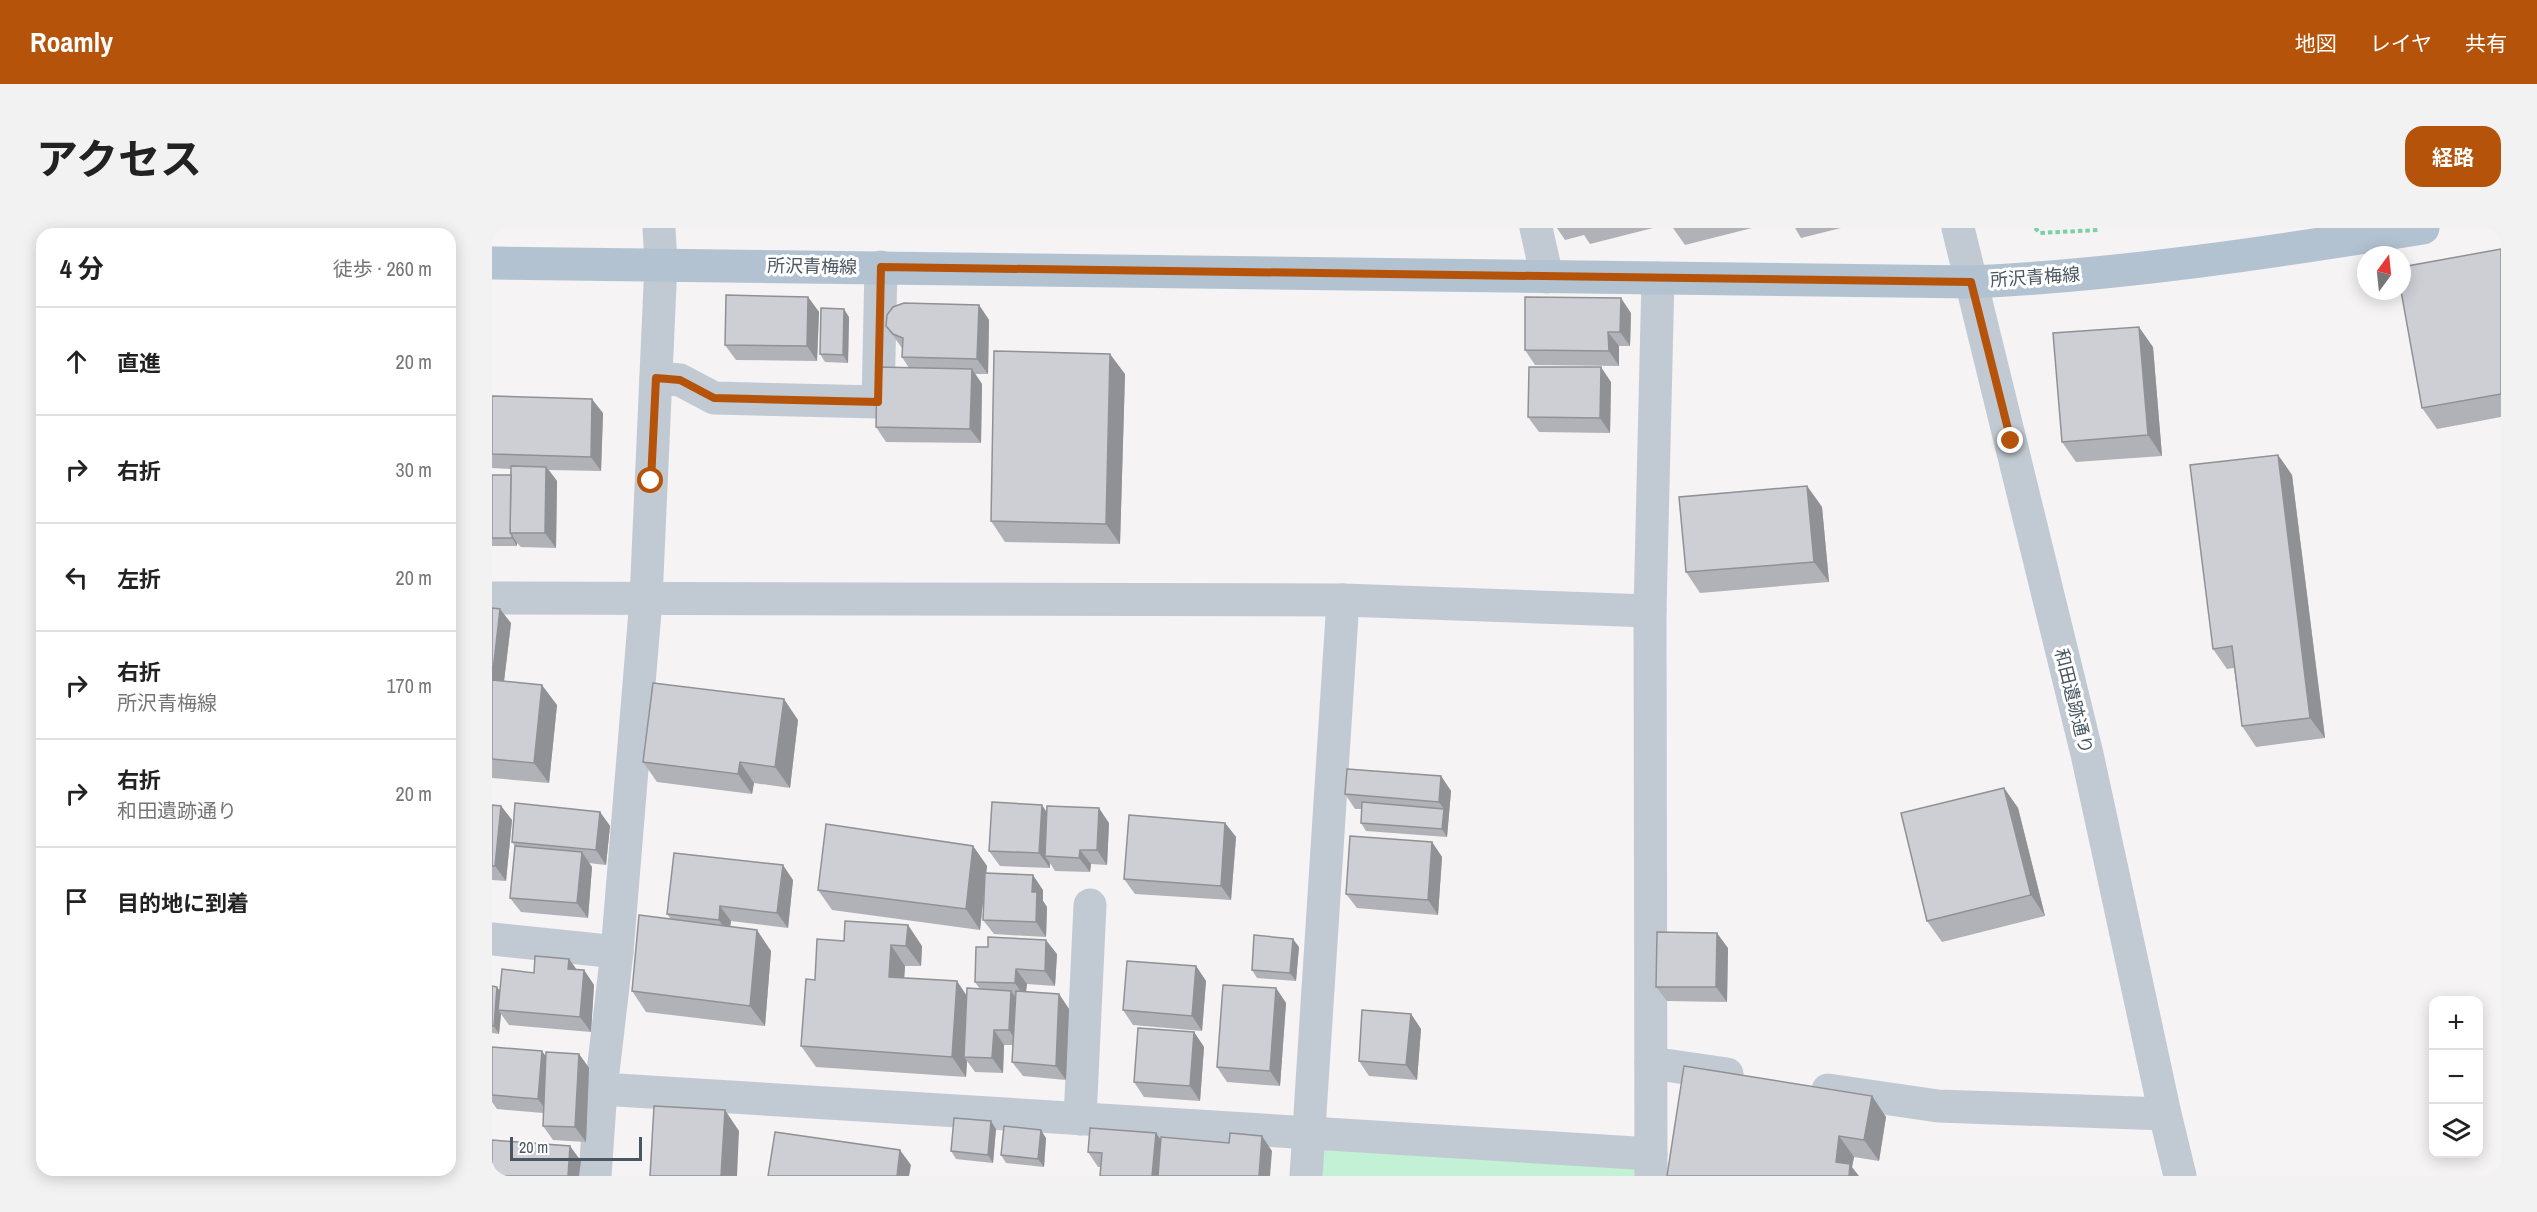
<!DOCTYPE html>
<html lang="ja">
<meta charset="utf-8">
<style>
:root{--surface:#fff;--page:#f2f2f2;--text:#222;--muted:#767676;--line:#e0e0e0;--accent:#b45309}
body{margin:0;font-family:"Archivo Narrow","Noto Sans JP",sans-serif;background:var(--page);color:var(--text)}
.controls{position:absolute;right:18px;bottom:18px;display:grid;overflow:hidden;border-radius:12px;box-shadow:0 3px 15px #0003}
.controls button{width:54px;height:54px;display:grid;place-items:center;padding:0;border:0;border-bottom:2px solid var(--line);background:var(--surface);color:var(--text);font:30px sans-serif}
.compass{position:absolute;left:1865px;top:18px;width:54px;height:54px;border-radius:50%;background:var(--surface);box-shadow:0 3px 15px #0003;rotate:15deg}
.scale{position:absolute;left:18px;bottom:15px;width:132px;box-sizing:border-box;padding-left:6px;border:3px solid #4a5661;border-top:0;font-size:16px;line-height:21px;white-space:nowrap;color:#4a5661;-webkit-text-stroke:4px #fff;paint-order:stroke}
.stop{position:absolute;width:18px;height:18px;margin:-14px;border:4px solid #b45309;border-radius:50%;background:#fff}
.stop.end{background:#b45309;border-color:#fff;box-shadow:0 2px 6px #0008}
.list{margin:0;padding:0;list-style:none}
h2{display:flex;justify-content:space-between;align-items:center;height:78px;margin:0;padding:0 24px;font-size:26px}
h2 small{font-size:20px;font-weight:400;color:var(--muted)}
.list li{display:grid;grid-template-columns:39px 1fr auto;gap:18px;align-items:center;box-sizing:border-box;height:108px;padding:0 24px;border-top:2px solid var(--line)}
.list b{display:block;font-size:22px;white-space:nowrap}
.list p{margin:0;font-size:20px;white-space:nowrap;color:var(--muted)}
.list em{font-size:20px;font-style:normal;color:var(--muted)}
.icon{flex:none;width:33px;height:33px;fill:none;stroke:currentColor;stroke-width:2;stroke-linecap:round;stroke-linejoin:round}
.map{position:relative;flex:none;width:2009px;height:948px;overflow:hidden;border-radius:18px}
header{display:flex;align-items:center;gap:36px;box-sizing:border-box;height:84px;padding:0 30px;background:var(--accent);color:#fff}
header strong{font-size:28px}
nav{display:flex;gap:33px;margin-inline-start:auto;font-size:21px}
.intro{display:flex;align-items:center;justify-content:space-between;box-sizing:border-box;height:144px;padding:0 36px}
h1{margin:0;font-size:42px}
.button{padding:15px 27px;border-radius:18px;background:var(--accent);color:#fff;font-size:21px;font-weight:700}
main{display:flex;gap:36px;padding:0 36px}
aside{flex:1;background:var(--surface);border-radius:18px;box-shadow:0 3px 15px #0003}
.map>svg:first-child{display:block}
</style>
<header>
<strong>Roamly</strong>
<nav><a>地図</a><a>レイヤ</a><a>共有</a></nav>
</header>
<div class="intro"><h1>アクセス</h1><a class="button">経路</a></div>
<main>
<aside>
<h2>4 分<small>徒歩 · 260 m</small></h2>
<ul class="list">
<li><svg class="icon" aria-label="ahead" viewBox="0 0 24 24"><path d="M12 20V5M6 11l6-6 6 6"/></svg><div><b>直進</b></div><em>20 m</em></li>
<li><svg class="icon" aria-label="right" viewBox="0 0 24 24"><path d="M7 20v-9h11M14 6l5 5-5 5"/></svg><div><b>右折</b></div><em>30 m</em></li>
<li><svg class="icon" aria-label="left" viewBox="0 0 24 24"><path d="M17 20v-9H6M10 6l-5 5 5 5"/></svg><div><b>左折</b></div><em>20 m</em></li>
<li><svg class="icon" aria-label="right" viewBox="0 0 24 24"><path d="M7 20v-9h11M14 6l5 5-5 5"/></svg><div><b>右折</b><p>所沢青梅線</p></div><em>170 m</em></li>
<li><svg class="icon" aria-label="right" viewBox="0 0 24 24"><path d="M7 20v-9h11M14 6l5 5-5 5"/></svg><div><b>右折</b><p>和田遺跡通り</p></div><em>20 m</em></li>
<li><svg class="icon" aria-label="arrive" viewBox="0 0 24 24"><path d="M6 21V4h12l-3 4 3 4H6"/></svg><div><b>目的地に到着</b></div></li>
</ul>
</aside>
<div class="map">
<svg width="2009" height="948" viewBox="0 0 2009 948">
<rect width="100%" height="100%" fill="#f5f3f3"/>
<polygon fill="#c3f1d5" points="828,912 1144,934 1144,948 827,948"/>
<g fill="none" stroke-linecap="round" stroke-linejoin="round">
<polyline stroke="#7ad0a6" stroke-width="4" stroke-dasharray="4.5 3" stroke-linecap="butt" points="1543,0 1548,5 1606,2"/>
<g stroke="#c1cad2" stroke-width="33">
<polyline points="1044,0 1055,49"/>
<polyline points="1466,0 1595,526 1673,886 1688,948"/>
<polyline points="164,150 188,152 222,170 386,174 389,39"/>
<polyline points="0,370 851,372 1158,383"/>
<polyline points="0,711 125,724"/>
<polyline points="1159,835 1235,846"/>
<polyline points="109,861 1159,926"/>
<polyline points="1336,862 1446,878 1673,886"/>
<polyline points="588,891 598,677"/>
<polyline points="103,948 109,861 125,724 154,371 169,35 167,0"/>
<polyline points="814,948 851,372"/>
<polyline points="1159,948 1158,383 1166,50"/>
</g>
<path stroke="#b3c2d1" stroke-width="33" d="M0 35 1479 54C1631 47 1781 24 1931 0"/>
</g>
<g fill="#b0b2b7">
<polygon points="1065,0 1161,0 1098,16 1092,7 1073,12"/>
<polygon points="1181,0 1260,0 1193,17"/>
<polygon points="1303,0 1349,0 1309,10"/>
<polygon points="2009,21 2009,189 1945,201 1930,180"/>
<polygon points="316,69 327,84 325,133 244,132 233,117"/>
<polygon points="487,77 497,92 496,146 483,146 490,156 489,215 394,214 384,199 417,140 410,129 410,120 394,98"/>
<polygon points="1139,85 1138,118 1127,118 1127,138 1043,137 1033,122"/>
<polygon points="357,89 356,135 333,134 328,126"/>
<polygon points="1661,119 1670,228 1584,234 1570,214"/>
<polygon points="633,146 628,316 513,314 499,293"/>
<polygon points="1119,154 1118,205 1047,204 1036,189"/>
<polygon points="0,168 111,185 109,243 57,242 65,253 64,320 29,319 25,315 25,318 0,318 0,247 19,247 19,241 0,240"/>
<polygon points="1786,227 1800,247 1833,510 1764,519 1750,498 1742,440 1735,441 1721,421"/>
<polygon points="1315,258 1330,279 1337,354 1208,365 1194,344"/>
<polygon points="0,380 19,395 12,453 65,477 57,555 0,550"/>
<polygon points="306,492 298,560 262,555 260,566 165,554 151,534"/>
<polygon points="949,548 959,563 955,609 874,603 869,595 870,581 863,581 853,566"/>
<polygon points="1512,560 1526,580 1553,688 1450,714 1435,693"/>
<polygon points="0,577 9,578 20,592 14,653 0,652"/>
<polygon points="108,584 118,598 114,637 97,635 100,639 96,690 29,684 18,670 23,618 20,614"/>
<polygon points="555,584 617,595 615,637 599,636 598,644 563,643 558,635 558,640 508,638 497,623"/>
<polygon points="733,595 744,609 739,672 643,666 632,651"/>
<polygon points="940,614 950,629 946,687 865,680 854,666"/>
<polygon points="481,618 495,638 494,645 551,662 551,673 555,679 554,709 502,706 491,692 492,662 488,702 340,682 326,662"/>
<polygon points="301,652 296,700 239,693 238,699 279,723 273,798 154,784 140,763 179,691 175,686"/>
<polygon points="325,711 430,718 429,738 413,738 412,750 475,768 488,761 483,754 565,726 563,758 535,756 534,764 567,766 577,781 574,852 531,848 520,834 521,817 512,817 511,845 483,844 475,833 474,849 324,839 309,818 323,752"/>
<polygon points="807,719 804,753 765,750 760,742"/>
<polygon points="1236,720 1235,774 1175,773 1164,759"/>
<polygon points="77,731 85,742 92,742 102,757 99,804 17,797 9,786 7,806 0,805 0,758 8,763 42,745"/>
<polygon points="704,738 714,753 710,803 641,797 631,782"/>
<polygon points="784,760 794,775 788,858 735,854 725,839"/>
<polygon points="919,786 929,801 925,852 877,848 867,833"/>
<polygon points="702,804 712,819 708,873 652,869 642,854"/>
<polygon points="0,819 50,823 54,829 87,826 97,840 94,914 61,912 51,898 51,885 5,881 0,874"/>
<polygon points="1380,868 1394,889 1387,933 1362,929 1360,939 1175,948"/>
<polygon points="504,901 501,935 464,931 459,923"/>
<polygon points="554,910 552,939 514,935 509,927"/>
<polygon points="669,911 780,923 609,939 606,939 596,924"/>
</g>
<g fill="#909195">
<polygon points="316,69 327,84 325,133 315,118"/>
<polygon points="1129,70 1139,85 1138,118 1128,104"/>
<polygon points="487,77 497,92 496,146 485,131"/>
<polygon points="352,81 357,89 356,135 351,127"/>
<polygon points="1647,99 1661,119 1670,228 1656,207"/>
<polygon points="1116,104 1127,118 1127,138 1117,123"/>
<polygon points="618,126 633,146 628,316 614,296"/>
<polygon points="1109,139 1119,154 1118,205 1108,190"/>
<polygon points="480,141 490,156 489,215 478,201"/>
<polygon points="100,171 111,185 109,243 99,229"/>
<polygon points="1786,227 1800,247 1833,510 1818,490"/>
<polygon points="54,239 65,253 64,320 53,305"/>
<polygon points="1315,258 1330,279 1337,354 1322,334"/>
<polygon points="20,307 25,315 25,318 20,310"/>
<polygon points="8,381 19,395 10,470 0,456"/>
<polygon points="50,457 65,477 57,555 42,535"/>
<polygon points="292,471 306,492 298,560 283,539"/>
<polygon points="248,534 262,555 260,566 246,546"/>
<polygon points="949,548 959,563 955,609 950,601 952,581 947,574"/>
<polygon points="1512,560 1526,580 1553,688 1539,667"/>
<polygon points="550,577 560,592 553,628 558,635 558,640 547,625"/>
<polygon points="9,578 20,592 14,653 3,638"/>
<polygon points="607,580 617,595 615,637 605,622"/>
<polygon points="108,584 118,598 114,637 104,622"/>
<polygon points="733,595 744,609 739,672 729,658"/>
<polygon points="940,614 950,629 946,687 936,672"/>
<polygon points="481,618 495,638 488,702 474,681"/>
<polygon points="588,622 599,636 598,644 587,630"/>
<polygon points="90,624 100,639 96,690 85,675"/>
<polygon points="291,637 301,652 296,700 285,685"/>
<polygon points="541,647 551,662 551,673 555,679 554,709 544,694 540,664"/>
<polygon points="228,678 239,693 237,707 227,692"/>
<polygon points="416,697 430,718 429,738 414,718"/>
<polygon points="265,702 279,723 273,798 258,778"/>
<polygon points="1225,705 1236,720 1235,774 1224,759"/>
<polygon points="801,711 807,719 804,753 798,745"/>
<polygon points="554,712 565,726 563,758 553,743"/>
<polygon points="399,717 413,738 411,769 397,749"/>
<polygon points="77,731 87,745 76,741"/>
<polygon points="704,738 714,753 710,803 700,788"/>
<polygon points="524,741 535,756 533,770 523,755"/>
<polygon points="92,742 102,757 99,804 88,789"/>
<polygon points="465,753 479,774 472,829 475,833 474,849 460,829"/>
<polygon points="5,759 10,766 6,782 9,786 7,806 2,798"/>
<polygon points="784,760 794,775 788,858 778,843"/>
<polygon points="519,763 529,777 527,817 517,802"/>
<polygon points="567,766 577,781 574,852 564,838"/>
<polygon points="919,786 929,801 925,852 914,837"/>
<polygon points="502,802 512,817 511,845 500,830"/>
<polygon points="702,804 712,819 708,873 698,858"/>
<polygon points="50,823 60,837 56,885 46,871"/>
<polygon points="87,826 97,840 94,914 83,899"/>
<polygon points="1380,868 1394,889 1387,933 1372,912"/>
<polygon points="233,882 247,903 245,948 229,948"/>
<polygon points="499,893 504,901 501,935 496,927"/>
<polygon points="549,902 554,910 552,939 546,931"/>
<polygon points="664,905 674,919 672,948 660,948"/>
<polygon points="770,908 780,923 778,948 767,948"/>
<polygon points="1347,908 1362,929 1360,939 1367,948 1354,948 1344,934"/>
<polygon points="78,918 89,933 87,948 76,948"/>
<polygon points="408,922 419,937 417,948 405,948"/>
</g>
<g fill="#cdcfd5" stroke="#909195" stroke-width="1.5">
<polygon points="2009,21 2009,166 1930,180 1909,63 1910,39"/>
<polygon points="234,67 316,69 315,118 233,117"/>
<polygon points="1033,69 1129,70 1128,104 1116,104 1117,123 1033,122"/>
<polygon points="412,75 487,77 485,131 410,129 411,110 401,106 394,98 395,87 401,79"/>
<polygon points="329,80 352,81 351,127 328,126"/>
<polygon points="1647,99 1656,207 1570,214 1561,105"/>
<polygon points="502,123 618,126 614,296 499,293"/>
<polygon points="385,139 480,141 478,201 384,199"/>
<polygon points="1037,139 1109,139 1108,190 1036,189"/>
<polygon points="0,168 100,171 99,229 0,226"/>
<polygon points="1786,227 1818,490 1750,498 1740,418 1721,421 1698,237"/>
<polygon points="19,238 54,239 53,305 18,305"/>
<polygon points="0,247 19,247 18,305 20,307 20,310 0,310"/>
<polygon points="1315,258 1322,334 1194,344 1187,269"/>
<polygon points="0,380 8,381 0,452"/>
<polygon points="0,452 50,457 42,535 0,531"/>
<polygon points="161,455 292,471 283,539 248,534 246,546 151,534"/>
<polygon points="855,541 949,548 947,574 853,566"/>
<polygon points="1512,560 1539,667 1435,693 1409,585"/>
<polygon points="500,574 550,577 547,625 497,623"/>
<polygon points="870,574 952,581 950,601 869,595"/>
<polygon points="23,575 108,584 104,622 20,614"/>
<polygon points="0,577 9,578 3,638 0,638"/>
<polygon points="555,578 607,580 605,622 588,622 587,630 553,628"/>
<polygon points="637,587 733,595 729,658 632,651"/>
<polygon points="334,596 481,618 474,681 326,662"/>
<polygon points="858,608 940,614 936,672 854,666"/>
<polygon points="23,618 90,624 85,675 18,670"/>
<polygon points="182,625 291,637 285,685 228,678 227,692 175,686"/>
<polygon points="493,645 541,647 540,664 545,664 544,694 491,692"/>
<polygon points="147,687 265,702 258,778 140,763"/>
<polygon points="353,693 416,697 414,718 399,717 397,749 465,753 460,829 309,818 314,751 323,752 325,711 352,713"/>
<polygon points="1165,704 1225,705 1224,759 1164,759"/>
<polygon points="762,707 801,711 798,745 760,742"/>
<polygon points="496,709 554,712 553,743 524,741 523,755 483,754 484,719 496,719"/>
<polygon points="43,728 77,731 76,741 92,742 88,789 6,782 10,741 42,745"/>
<polygon points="635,733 704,738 700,788 631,782"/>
<polygon points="731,757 784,760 778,843 725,839"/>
<polygon points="0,758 5,759 2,798 0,798"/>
<polygon points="475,760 519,763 517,802 502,802 500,830 472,829"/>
<polygon points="524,763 567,766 564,838 520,834"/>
<polygon points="870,782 919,786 914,837 867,833"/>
<polygon points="646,800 702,804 698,858 642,854"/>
<polygon points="0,819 50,823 46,871 0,867"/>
<polygon points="54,824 87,826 83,899 51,898"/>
<polygon points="1192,838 1380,868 1372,912 1347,908 1344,934 1358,936 1357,948 1175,948"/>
<polygon points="162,878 233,882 229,948 158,948"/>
<polygon points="462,890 499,893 496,927 459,923"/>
<polygon points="512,898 549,902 546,931 509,927"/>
<polygon points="598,900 664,905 660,948 608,948 610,925 596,924"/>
<polygon points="283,904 408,922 405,948 276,948"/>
<polygon points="738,905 770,908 767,948 666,948 669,909 737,915"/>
<polygon points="0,912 78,918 76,948 0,948"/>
</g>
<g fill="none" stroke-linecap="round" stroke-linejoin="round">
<polyline stroke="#b45309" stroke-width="8" points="159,253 164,150 188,152 222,170 386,174 389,39 1479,54 1519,213"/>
</g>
<g text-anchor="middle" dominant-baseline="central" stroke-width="6" stroke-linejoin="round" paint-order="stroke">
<g font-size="18" fill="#4a5661" stroke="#fff">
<text transform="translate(320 38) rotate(1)">所沢青梅線</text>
<text transform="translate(1543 49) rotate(-4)">所沢青梅線</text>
<text transform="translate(1582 473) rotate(76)">和田遺跡通り</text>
</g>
</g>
</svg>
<div class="controls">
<button>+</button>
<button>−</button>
<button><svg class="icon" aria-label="layers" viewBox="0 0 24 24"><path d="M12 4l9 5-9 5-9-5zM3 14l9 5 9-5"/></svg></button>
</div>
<svg class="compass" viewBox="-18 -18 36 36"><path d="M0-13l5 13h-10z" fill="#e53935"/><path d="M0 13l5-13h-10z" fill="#767676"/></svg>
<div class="scale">20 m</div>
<div class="stop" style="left:159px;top:253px"></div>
<div class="stop end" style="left:1519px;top:213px"></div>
</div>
</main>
